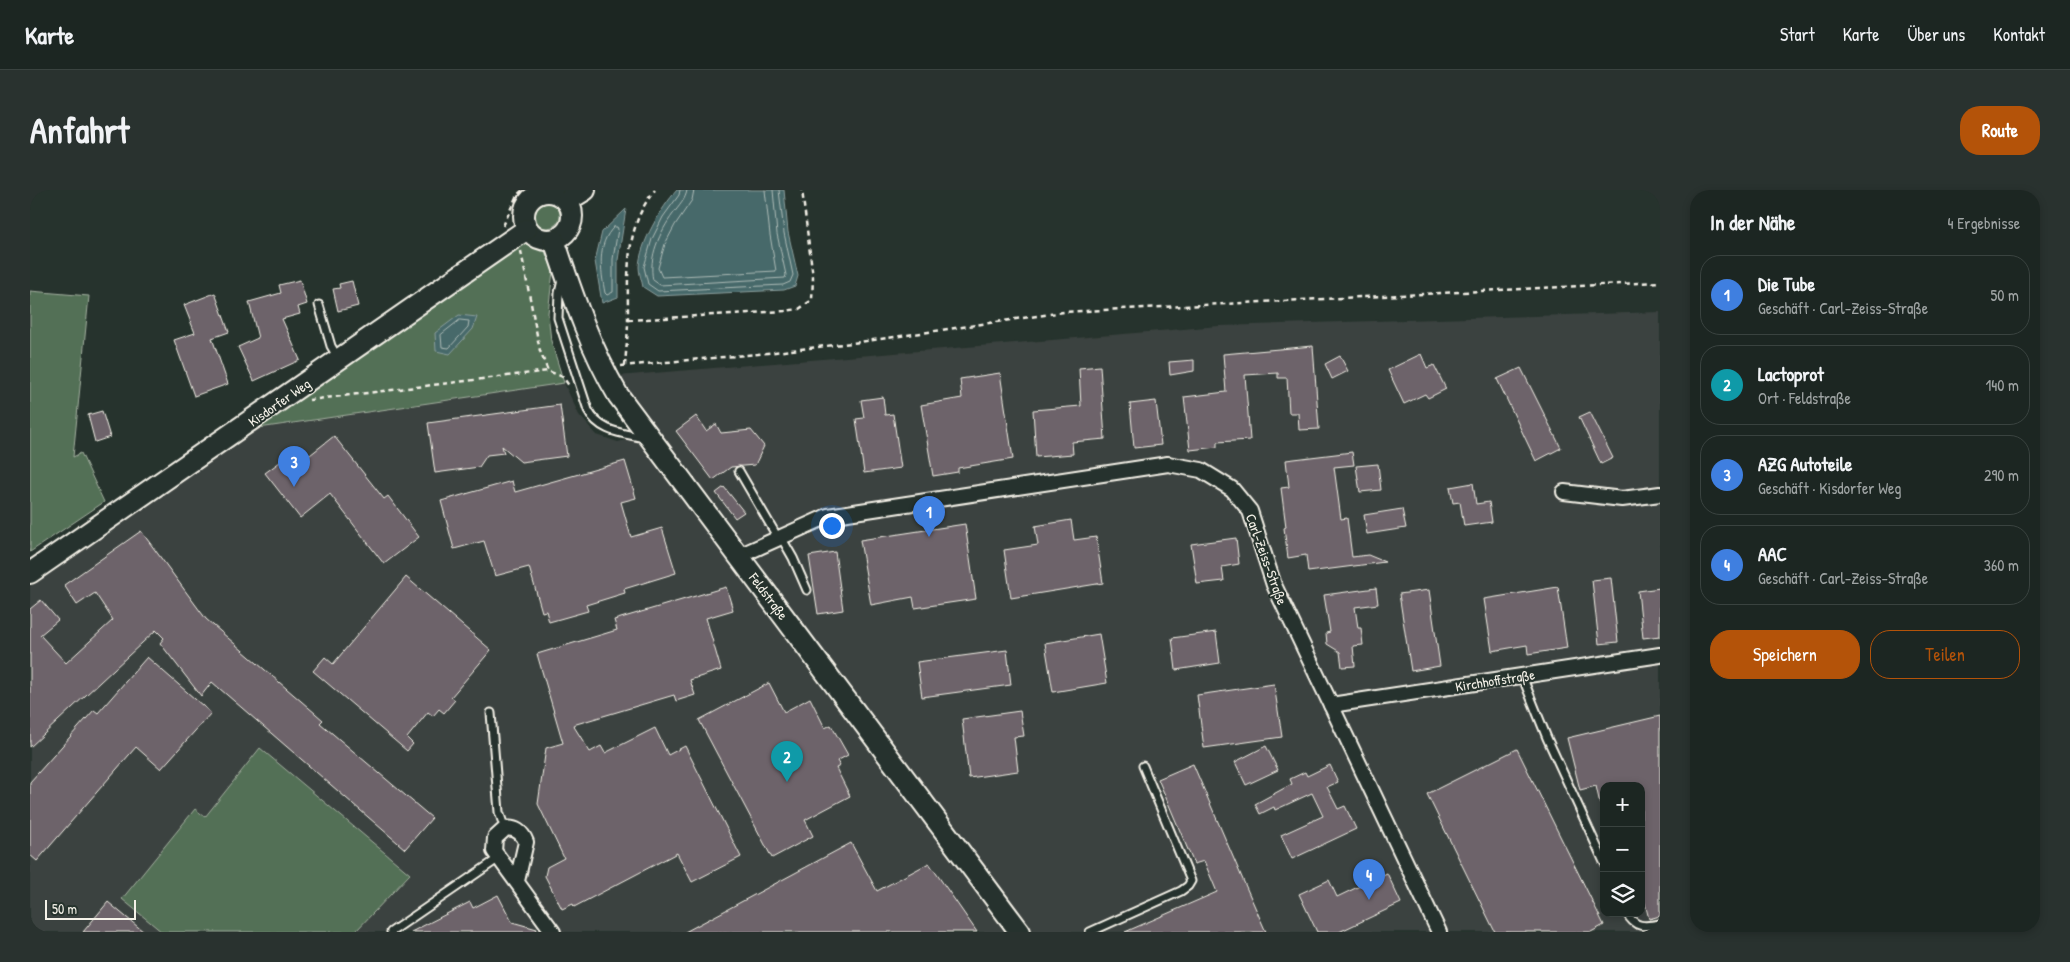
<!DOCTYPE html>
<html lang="de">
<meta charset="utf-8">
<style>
:root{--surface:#1c2622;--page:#29322f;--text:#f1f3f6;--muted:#a0a5a5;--line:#3a4340;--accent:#b45309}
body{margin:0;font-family:"Patrick Hand",sans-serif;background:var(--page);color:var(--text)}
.controls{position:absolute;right:15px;bottom:15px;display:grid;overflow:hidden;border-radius:10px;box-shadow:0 2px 8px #0003}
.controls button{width:45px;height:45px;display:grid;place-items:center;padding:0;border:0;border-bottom:1px solid var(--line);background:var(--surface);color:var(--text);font:25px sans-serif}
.scale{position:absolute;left:15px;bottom:12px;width:91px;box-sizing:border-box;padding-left:5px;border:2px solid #f4f1e8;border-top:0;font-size:14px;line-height:18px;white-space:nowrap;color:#f4f1e8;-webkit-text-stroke:4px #26332d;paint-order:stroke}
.you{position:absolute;left:801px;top:335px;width:18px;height:18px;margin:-12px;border:4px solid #fff;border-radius:50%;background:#1a73e8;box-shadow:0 0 0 8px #1a73e833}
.badge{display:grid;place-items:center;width:32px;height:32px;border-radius:50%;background:var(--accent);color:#fff;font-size:16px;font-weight:700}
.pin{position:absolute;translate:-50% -41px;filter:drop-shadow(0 1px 2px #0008)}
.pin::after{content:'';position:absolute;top:26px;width:18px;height:15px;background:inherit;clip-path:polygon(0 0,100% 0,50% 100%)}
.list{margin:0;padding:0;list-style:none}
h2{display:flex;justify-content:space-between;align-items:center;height:65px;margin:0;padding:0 20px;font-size:21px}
h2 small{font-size:16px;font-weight:400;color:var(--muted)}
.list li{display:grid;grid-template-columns:32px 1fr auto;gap:15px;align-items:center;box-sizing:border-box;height:80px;margin:0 10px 10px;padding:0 10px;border:1px solid var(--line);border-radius:20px}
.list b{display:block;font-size:19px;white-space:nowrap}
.list p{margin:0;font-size:16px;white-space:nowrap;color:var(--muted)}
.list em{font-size:16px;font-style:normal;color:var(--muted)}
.actions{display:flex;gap:10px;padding:15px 20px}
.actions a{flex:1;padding:11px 0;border:1px solid var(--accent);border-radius:20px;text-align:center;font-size:18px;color:var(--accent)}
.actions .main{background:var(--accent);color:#fff}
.icon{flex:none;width:28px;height:28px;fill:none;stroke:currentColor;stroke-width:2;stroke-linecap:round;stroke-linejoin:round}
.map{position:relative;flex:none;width:1630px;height:742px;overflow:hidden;border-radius:20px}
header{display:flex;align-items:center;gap:30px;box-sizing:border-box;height:70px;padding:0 25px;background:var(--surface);border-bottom:1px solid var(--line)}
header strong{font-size:24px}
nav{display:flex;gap:28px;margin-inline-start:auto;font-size:18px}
.intro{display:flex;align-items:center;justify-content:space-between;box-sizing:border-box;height:120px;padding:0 30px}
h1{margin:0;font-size:35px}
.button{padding:12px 22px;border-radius:20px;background:var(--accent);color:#fff;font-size:18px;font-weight:700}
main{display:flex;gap:30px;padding:0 30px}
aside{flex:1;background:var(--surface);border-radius:20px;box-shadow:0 2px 8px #0003}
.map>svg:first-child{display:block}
</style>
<header>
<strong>Karte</strong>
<nav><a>Start</a><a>Karte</a><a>Über uns</a><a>Kontakt</a></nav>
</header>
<div class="intro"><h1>Anfahrt</h1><a class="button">Route</a></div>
<main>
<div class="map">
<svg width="1630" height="742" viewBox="0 0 1630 742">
<rect width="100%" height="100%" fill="#26332d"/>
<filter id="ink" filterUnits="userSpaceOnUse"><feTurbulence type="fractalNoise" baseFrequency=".02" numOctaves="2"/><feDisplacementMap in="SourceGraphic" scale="10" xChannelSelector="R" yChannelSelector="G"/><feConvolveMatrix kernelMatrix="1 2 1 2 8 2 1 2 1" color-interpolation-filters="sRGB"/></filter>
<g filter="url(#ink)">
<path fill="#3b423f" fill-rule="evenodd" d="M1630 122V742H0V396L229 238 534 193 549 225 567 245 588 252 626 242 588 186 1189 136ZM1574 596H1611V723H1574Z"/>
<g fill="#537057" stroke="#a4b0a0">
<circle cx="517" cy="25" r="13"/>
<polygon points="497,52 514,59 523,81 518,123 521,151 534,193 229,238"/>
<polygon points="0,101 59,106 43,267 51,263 74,312 0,362"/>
<polygon points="230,558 380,684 325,742 132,742 92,709 165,619 175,627"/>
</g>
<g fill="#46696b" stroke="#8c9f9d">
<path d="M647 0H754L758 42 768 86 765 96 754 100 627 106 613 97C612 91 609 84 609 77 610 53 631 18 647 0Z"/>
<polygon points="596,19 588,70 588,107 572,113 565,71 572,42"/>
<polygon points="429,125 447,127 443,139 420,164 406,161 405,143"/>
</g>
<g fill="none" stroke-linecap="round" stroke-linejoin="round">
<g stroke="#aebbb6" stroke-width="1">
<polyline points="650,0 649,5 633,27 622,49 614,77 618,94 628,101 753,95 760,92 763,85 754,43 749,0"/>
<path d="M657 0C656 9 649 16 643 24 630 42 618 67 623 90L630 95 755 88 756 85 747 44 743 0"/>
<polyline points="664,0 662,10 645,35 635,54 628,78 632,87 746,81 740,45 735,0"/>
<path d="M584 37H587L588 39 583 69V102L577 105 575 103C571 81 566 54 584 37Z"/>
<polygon points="430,130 439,131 438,137 419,158 412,157 411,145"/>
</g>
</g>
<g fill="#6d646a" stroke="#f4f1e8">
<polygon points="270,90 277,114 268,117 270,124 252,129 270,170 224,191 208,157 228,148 219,112 251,103 249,95"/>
<polygon points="322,91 328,116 308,121 303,99 310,98 309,94"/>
<polygon points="185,103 199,142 182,148 198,194 164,206 144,150 165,143 154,115"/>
<polygon points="1283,156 1289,239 1269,240 1268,223 1259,223 1257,188 1248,188 1248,183 1215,185 1220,250 1187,252 1187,257 1160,260 1154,207 1196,202 1193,164"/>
<polygon points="1391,164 1397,178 1404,175 1416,199 1398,208 1395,204 1374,214 1358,180"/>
<polygon points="1310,166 1318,181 1302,189 1295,174"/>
<polygon points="1164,170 1164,181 1140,185 1139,172"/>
<polygon points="1070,176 1075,249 1042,252 1043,264 1006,267 1003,220 1051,216 1049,178"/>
<polygon points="1491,178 1531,258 1506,271 1467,189"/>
<polygon points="970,183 983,269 928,278 928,282 903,286 891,215 932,208 930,189"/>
<polygon points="853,207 855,225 863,224 871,278 834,283 826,229 834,228 831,210"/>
<polygon points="1126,211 1131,255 1104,258 1100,214"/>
<polygon points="530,215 537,266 491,272 472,256 474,263 457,265 449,277 405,283 398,233"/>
<polygon points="72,221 80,247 65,252 58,225"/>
<polygon points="1560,222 1583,268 1571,274 1549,227"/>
<polygon points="666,226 676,241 686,234 691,243 721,240 734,256 725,275 701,277 683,290 646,241"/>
<polygon points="304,246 354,309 358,306 389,347 354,374 300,304 270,328 235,283 258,266 266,276"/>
<polygon points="1322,262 1324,275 1304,277 1311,329 1317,328 1322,367 1338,365 1355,372 1278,382 1276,365 1258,368 1254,338 1256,337 1251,298 1259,297 1256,270"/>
<polygon points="595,271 606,308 591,312 601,347 632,338 646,383 594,399 595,403 556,415 558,421 519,432 516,421 512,422 499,377 465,386 454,351 424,359 411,311 482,291 485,302"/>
<polygon points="1348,274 1351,300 1330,302 1326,276"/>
<polygon points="1443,293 1446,314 1459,312 1462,332 1434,336 1430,312 1423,313 1420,297"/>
<polygon points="694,297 714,322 705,328 686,303"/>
<polygon points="1372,319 1376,338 1337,344 1334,325"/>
<polygon points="1041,330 1044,350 1066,347 1073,393 981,408 974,360 1008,355 1005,336"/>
<polygon points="935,334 946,409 885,418 883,407 841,415 830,350"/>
<polygon points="111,341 176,429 293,530 290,533 402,628 375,659 182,492 171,506 130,453 134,448 126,440 0,557 0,419 11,410 28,430 10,445 36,473 83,430 65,403 47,415 34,395"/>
<polygon points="1206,348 1209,374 1192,377 1194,391 1167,394 1161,354"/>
<polygon points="805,362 813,420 788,424 779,366"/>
<polygon points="376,387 461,460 421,507 425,510 414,523 409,519 403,526 398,522 377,548 383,554 377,561 283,481 295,467 303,474"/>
<polygon points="1581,388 1588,452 1569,454 1562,390"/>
<polygon points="696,397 703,420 676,428 691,480 660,490 665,505 646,511 644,505 543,535 560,562 571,556 575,563 625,538 638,565 655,556 711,667 662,692 647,663 544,717 543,714 532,719 515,686 517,677 534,668 508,614 516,558 533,553 507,464 587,440 584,430"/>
<polygon points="1528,397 1537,458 1498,464 1497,455 1462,461 1454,409"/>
<polygon points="1346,398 1348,414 1325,417 1328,438 1331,438 1333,455 1323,456 1325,476 1312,477 1310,462 1297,454 1296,443 1300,442 1294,405"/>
<polygon points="1630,398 1630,446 1613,448 1608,401"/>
<polygon points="1399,400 1410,476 1381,481 1369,404"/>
<polygon points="1186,442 1190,473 1146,480 1142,448"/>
<polygon points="1069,444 1077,493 1023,502 1015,453"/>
<polygon points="977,460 981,495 892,507 887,472"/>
<polygon points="117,467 181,523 131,579 106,557 7,671 0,665 0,592 64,520 68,523"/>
<polygon points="739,493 754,522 780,508 795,538 801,535 818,565 807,571 810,576 806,578 820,606 775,630 783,646 742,668 669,530"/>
<polygon points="1244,494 1252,547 1174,558 1167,505"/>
<polygon points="990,521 994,546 984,547 988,581 939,588 932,529"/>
<polygon points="1630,526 1630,726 1619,729 1611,698 1611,596 1574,596 1574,614 1570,614 1566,596 1550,600 1537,548"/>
<polygon points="1236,556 1248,580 1216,595 1205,572"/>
<polygon points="1487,559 1574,735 1561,742 1465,742 1397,604"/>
<polygon points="1163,574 1213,690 1236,742 1095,742 1187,702 1174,671 1164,674 1128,589"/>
<polygon points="1300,575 1308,592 1297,597 1308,619 1315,616 1326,639 1262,669 1251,645 1293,626 1282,603 1245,620 1244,617 1230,624 1225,614 1262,594 1260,589 1275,582 1277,586"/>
<polygon points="821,653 847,701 899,673 947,742 655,742"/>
<polygon points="1357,683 1371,713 1309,742 1287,742 1269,704 1299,690 1307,707"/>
<polygon points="468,705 482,732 507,739 506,742 381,742 440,712 443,718"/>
<polygon points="78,712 114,742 53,742"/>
</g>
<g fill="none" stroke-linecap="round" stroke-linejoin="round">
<defs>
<g id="lane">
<path d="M532 90 529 103 528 128 558 220C569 242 592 243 614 248"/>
<polyline points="289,115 301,156 308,168"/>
<polyline points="709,281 748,348"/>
<polyline points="751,347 763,368 777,400"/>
<polyline points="1492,486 1517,548 1574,672"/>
<polyline points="461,523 469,622 475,639"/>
<path d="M1597 723C1604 738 1615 737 1630 734"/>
<polyline points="361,742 469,668"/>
<polyline points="1060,742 1151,701 1158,696 1161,691 1113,576"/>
</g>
<g id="street">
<polyline points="1534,302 1592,309 1630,304"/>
<polyline points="709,366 798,326 1138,274 1171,280 1202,299 1220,321 1244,395 1409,742"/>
<polyline points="1301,515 1630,465"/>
<path d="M487 691 496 652C492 642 485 637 475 639L465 648 464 661 523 742"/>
</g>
<g id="secondary">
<circle cx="518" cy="26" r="24"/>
<polyline points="537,11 555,0"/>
<path d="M524 50C542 103 559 156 588 205L990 742"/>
<polyline points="0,383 497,39"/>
</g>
</defs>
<use href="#lane" stroke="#f4f1e8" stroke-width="11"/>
<use href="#street" stroke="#f4f1e8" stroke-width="18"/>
<use href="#secondary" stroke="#f4f1e8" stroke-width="24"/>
<g stroke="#f4f1e8" stroke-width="2.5" stroke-dasharray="5 4" stroke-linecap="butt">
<polyline points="473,36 487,5 493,0"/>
<polyline points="491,61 510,161 518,181"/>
<polyline points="598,130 755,121 769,119 782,110 783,87 772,0"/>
<polyline points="591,176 728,164 830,152 1034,122 1630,92"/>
<path d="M595 176C596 160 598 145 598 129 598 85 594 37 625 0"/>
<polyline points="279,210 518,181 533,187 540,197"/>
</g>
<use href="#lane" stroke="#26332d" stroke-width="7"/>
<use href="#street" stroke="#26332d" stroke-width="14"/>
<use href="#secondary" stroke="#26332d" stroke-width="20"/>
</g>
</g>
<g text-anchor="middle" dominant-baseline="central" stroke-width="4" stroke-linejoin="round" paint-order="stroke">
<g font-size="14" fill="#f4f1e8" stroke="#26332d">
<text transform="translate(249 212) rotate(-35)">Kisdorfer Weg</text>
<text transform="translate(1237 369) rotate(70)">Carl-Zeiss-Straße</text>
<text transform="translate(739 406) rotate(53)">Feldstraße</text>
<text transform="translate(1465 490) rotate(-9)">Kirchhoffstraße</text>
</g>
</g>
</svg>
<div class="controls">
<button>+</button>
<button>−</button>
<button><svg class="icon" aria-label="layers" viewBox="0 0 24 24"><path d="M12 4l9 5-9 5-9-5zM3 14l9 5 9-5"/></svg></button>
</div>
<div class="scale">50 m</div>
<div class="you"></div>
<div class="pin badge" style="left:899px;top:347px;background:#3f7fe0">1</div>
<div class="pin badge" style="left:757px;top:592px;background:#0f9aa8">2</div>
<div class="pin badge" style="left:264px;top:297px;background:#3f7fe0">3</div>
<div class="pin badge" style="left:1339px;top:710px;background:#3f7fe0">4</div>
</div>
<aside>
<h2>In der Nähe<small>4 Ergebnisse</small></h2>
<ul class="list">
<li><span class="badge" style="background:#3f7fe0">1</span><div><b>Die Tube</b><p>Geschäft · Carl-Zeiss-Straße</p></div><em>50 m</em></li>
<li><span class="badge" style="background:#0f9aa8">2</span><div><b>Lactoprot</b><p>Ort · Feldstraße</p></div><em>140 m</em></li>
<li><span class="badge" style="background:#3f7fe0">3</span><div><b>AZG Autoteile</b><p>Geschäft · Kisdorfer Weg</p></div><em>290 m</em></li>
<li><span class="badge" style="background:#3f7fe0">4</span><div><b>AAC</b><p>Geschäft · Carl-Zeiss-Straße</p></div><em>360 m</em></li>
</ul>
<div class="actions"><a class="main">Speichern</a><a>Teilen</a></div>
</aside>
</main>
